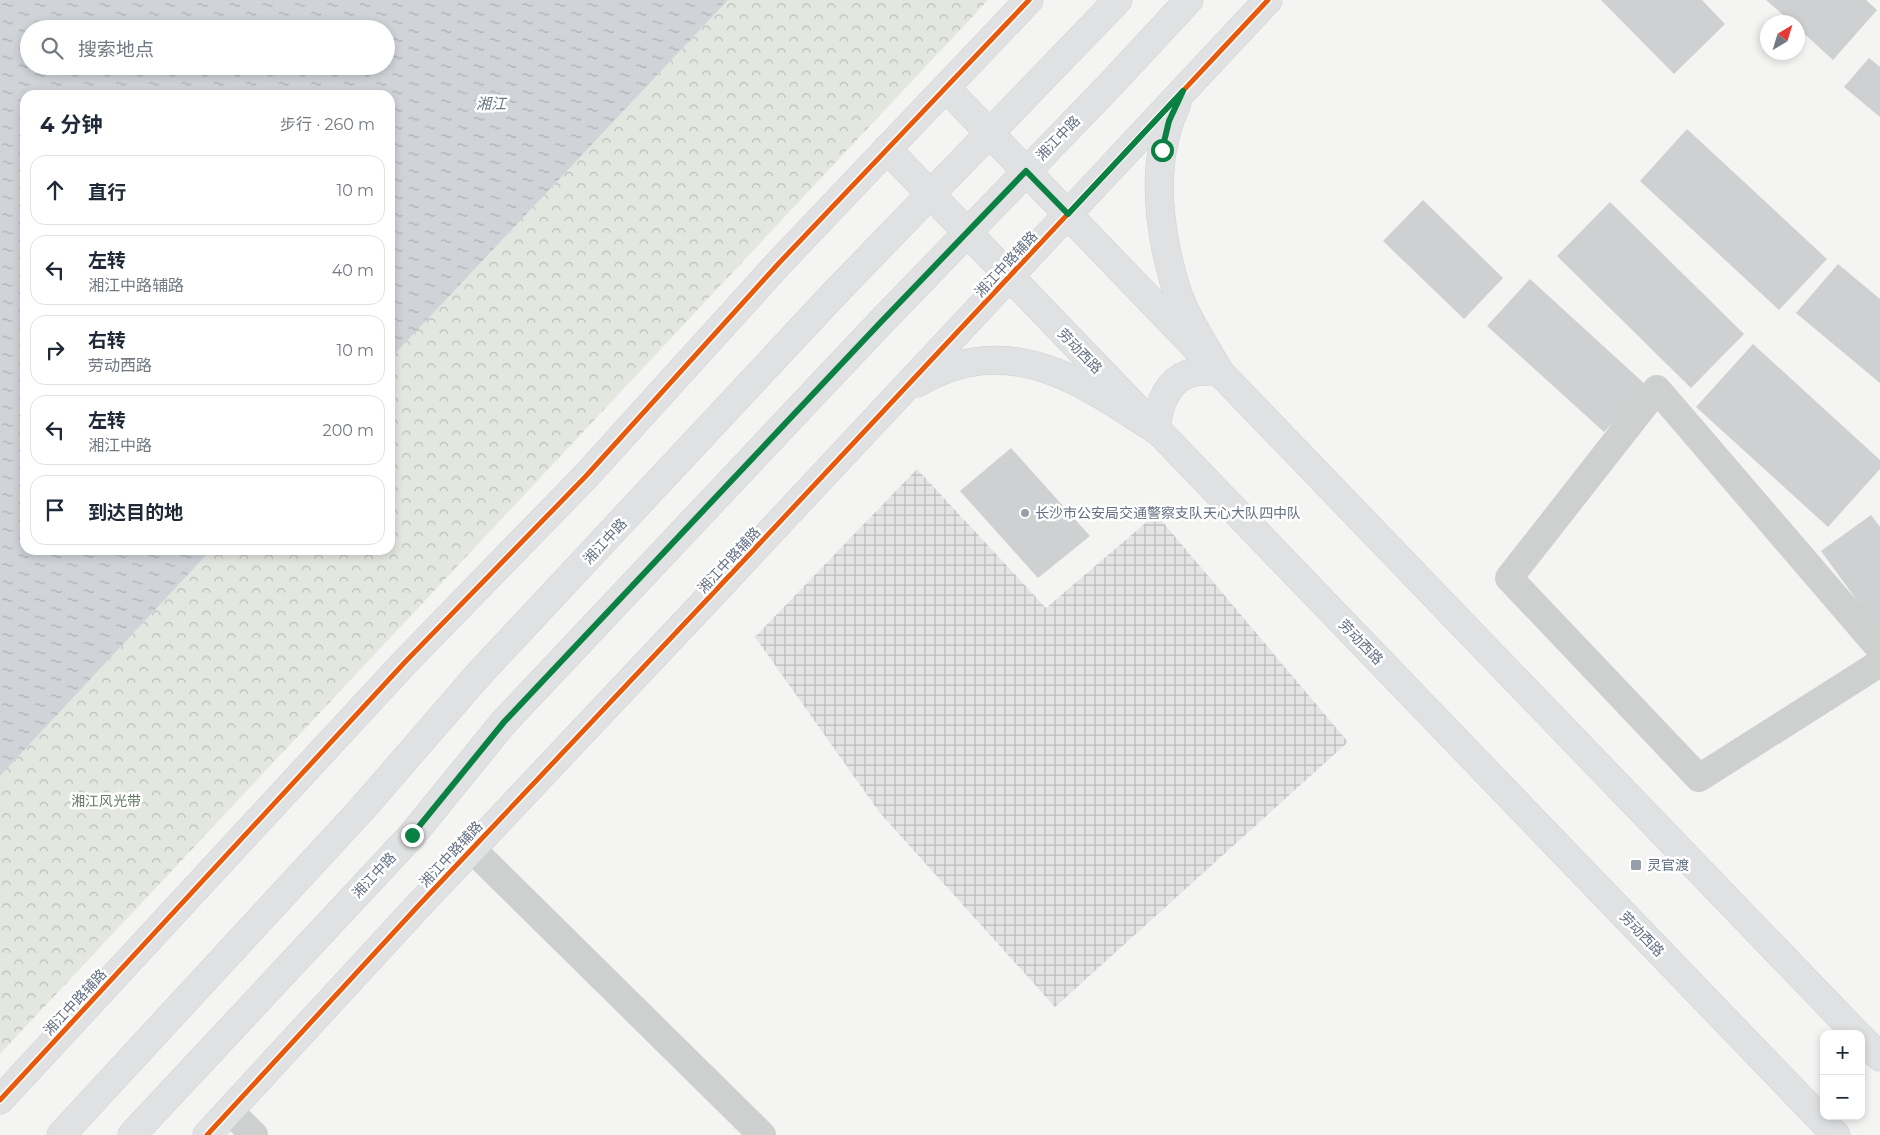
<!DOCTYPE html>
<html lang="zh">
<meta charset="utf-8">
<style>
:root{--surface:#fff;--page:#f6f6f7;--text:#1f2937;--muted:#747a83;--line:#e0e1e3}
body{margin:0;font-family:Montserrat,"Noto Sans SC",sans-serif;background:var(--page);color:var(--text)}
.controls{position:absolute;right:15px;bottom:15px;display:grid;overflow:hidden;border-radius:10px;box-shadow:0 2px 8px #0003}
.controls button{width:45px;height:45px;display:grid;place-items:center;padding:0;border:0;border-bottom:1px solid var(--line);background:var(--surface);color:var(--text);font:25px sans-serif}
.compass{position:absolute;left:1760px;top:15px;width:45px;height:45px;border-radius:50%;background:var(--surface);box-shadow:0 2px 8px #0003;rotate:38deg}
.stop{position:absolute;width:15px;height:15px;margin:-11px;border:4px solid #0b8043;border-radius:50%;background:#fff}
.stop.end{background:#0b8043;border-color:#fff;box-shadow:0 1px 5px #0008}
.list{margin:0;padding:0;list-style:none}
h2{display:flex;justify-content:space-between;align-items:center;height:65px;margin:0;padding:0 20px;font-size:21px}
h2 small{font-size:16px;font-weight:400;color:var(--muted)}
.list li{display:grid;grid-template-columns:32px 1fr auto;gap:15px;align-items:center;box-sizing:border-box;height:70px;margin:0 10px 10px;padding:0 10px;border:1px solid var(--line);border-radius:15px}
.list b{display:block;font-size:19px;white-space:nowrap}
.list p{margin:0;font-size:16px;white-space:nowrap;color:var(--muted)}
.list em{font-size:16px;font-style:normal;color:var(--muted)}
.icon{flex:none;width:28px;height:28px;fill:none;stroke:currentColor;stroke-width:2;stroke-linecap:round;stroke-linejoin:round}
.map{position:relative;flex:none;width:1880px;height:1135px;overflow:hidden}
.search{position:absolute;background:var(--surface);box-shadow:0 2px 8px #0003;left:20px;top:20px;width:375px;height:55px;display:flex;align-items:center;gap:12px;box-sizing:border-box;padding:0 18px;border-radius:28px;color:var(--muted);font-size:19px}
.panel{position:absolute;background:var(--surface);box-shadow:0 2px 8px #0003;left:20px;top:90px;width:375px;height:465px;border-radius:15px}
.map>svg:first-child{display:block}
</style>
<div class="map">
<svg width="1880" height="1135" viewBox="0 0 1880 1135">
<defs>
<pattern id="industrial-grid" width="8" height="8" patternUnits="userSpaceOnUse" patternTransform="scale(1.25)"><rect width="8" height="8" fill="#e4e4e5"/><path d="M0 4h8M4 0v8" fill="none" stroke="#bcbdbf"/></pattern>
<pattern id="park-crowns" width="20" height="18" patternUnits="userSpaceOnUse" patternTransform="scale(1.25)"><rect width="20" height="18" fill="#e3e7e0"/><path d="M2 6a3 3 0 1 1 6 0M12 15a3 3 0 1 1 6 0" fill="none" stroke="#bcbfbb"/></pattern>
<pattern id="water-ripples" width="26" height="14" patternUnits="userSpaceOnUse" patternTransform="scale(1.25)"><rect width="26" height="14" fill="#d0d4d9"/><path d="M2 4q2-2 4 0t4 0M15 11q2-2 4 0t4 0" fill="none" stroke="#acb0b5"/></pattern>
</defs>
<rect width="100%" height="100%" fill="#f4f4f2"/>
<polygon fill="url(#industrial-grid)" points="917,469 1046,608 1156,514 1348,742 1055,1007 880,813 755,637"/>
<polygon fill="url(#park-crowns)" points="728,0 988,0 0,1054 0,776 211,550 390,550 390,359"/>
<path fill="url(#water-ripples)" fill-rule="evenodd" d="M0 0H728L390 359V95H25V550H211L0 776ZM29 29H386V66H29Z"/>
<g fill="#cfd0d1">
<polygon points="1601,0 1702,0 1725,24 1674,74"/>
<polygon points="1766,0 1866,0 1877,10 1833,60 1798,28 1798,22 1791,22"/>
<polygon points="1869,58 1880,67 1880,117 1844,87"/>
<polygon points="1687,129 1827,259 1779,310 1640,181"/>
<polygon points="1423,200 1503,278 1464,319 1383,241"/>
<polygon points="1610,202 1744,334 1691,388 1557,256"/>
<polygon points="1838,264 1880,299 1880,383 1796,313"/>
<polygon points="1530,279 1647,386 1604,432 1487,326"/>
<polygon points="1753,344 1880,460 1880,469 1828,527 1696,407"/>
<polygon points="1011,448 1090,536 1038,578 960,491"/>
<polygon points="1871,515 1880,527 1880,632 1821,551"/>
</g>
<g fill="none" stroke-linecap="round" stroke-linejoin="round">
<defs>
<g id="secondary">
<polyline points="946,88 1857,1034"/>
<polyline points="887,149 1836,1135"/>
<path d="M917 383C1008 330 1079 379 1156 430 1158 408 1165 383 1188 374 1197 370 1210 371 1219 371 1207 349 1192 327 1182 304 1174 286 1170 268 1166 249 1156 199 1155 150 1177 103"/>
<polyline points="1861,1038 1880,1057"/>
<polyline points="0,1100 406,661 586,476 779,263 1029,0"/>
<polyline points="207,1135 419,905 702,605 1268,0"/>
</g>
<g id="primary">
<polyline points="61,1135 362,809 479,674 834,294 1118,0"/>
<polyline points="132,1135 412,835 504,722 880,323 1111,84 1189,0"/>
</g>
</defs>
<use href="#secondary" stroke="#cfd1d1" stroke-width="29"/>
<use href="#primary" stroke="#d1d2d1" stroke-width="29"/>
<g stroke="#cecfcf" stroke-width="28">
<polyline points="1880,649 1657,389 1509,578 1699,778 1880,663"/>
<polyline points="472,849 762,1135"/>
<polyline points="230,1111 254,1135"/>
</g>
<use href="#secondary" stroke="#e0e1e2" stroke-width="28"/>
<use href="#primary" stroke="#e0e1e2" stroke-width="28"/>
<defs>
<g id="cycleway">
<polyline points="0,1100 406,661 586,476 779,263 1029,0"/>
<polyline points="207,1135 419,905 702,605 1268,0"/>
</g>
</defs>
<use href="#cycleway" stroke="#fff" stroke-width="8"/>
<use href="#cycleway" stroke="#e8590c" stroke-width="5"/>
</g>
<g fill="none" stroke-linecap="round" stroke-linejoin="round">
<polyline stroke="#0b8043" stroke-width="6" points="412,835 504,722 880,323 1026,171 1068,214 1183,91 1169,121 1162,150"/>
</g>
<g fill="#969eaa" stroke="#fff" stroke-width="2">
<circle cx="1025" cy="513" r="5"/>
<rect x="1630" y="859" width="12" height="12" rx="2.5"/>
</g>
<g text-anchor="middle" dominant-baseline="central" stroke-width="5" stroke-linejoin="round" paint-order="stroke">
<g font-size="14" fill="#636f83" stroke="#fff">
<text transform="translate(1058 138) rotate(-46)">湘江中路</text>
<text transform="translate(1006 264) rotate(-47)">湘江中路辅路</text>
<text transform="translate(1080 351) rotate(46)">劳动西路</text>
<text transform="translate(605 541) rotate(-47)">湘江中路</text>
<text transform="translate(729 560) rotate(-47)">湘江中路辅路</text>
<text transform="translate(1361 642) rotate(46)">劳动西路</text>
<text transform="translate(451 854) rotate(-47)">湘江中路辅路</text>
<text transform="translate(374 875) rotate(-47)">湘江中路</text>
<text transform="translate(1642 934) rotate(46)">劳动西路</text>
<text transform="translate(75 1002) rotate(-47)">湘江中路辅路</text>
</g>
<g font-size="14" fill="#636f83" stroke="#fff" text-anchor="start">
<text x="1035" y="513">长沙市公安局交通警察支队天心大队四中队</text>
<text x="1647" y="865">灵官渡</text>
</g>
<g font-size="14" fill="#637a62" stroke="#fff">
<text x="106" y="801">湘江风光带</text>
</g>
<g font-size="15" font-style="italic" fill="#647787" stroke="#fff">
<text x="491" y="103">湘江</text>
</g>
</g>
</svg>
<div class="controls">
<button>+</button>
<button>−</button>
</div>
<svg class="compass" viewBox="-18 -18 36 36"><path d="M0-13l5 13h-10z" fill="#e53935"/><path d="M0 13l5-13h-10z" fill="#747a83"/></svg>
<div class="stop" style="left:1162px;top:150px"></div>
<div class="stop end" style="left:412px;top:835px"></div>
<div class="search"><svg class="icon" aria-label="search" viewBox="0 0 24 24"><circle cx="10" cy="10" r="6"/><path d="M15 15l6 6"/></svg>搜索地点</div>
<section class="panel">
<h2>4 分钟<small>步行 · 260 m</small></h2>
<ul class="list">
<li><svg class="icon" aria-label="ahead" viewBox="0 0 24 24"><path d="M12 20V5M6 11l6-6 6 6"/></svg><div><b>直行</b></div><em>10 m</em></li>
<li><svg class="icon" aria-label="left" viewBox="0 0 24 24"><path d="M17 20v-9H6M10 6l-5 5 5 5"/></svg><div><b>左转</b><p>湘江中路辅路</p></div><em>40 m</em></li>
<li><svg class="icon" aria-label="right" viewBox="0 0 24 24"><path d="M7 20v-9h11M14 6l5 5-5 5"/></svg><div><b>右转</b><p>劳动西路</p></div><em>10 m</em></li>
<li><svg class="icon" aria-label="left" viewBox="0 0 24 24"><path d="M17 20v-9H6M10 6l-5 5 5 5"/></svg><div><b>左转</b><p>湘江中路</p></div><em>200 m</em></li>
<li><svg class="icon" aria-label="arrive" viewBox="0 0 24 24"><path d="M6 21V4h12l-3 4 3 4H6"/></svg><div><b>到达目的地</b></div></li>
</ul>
</section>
</div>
